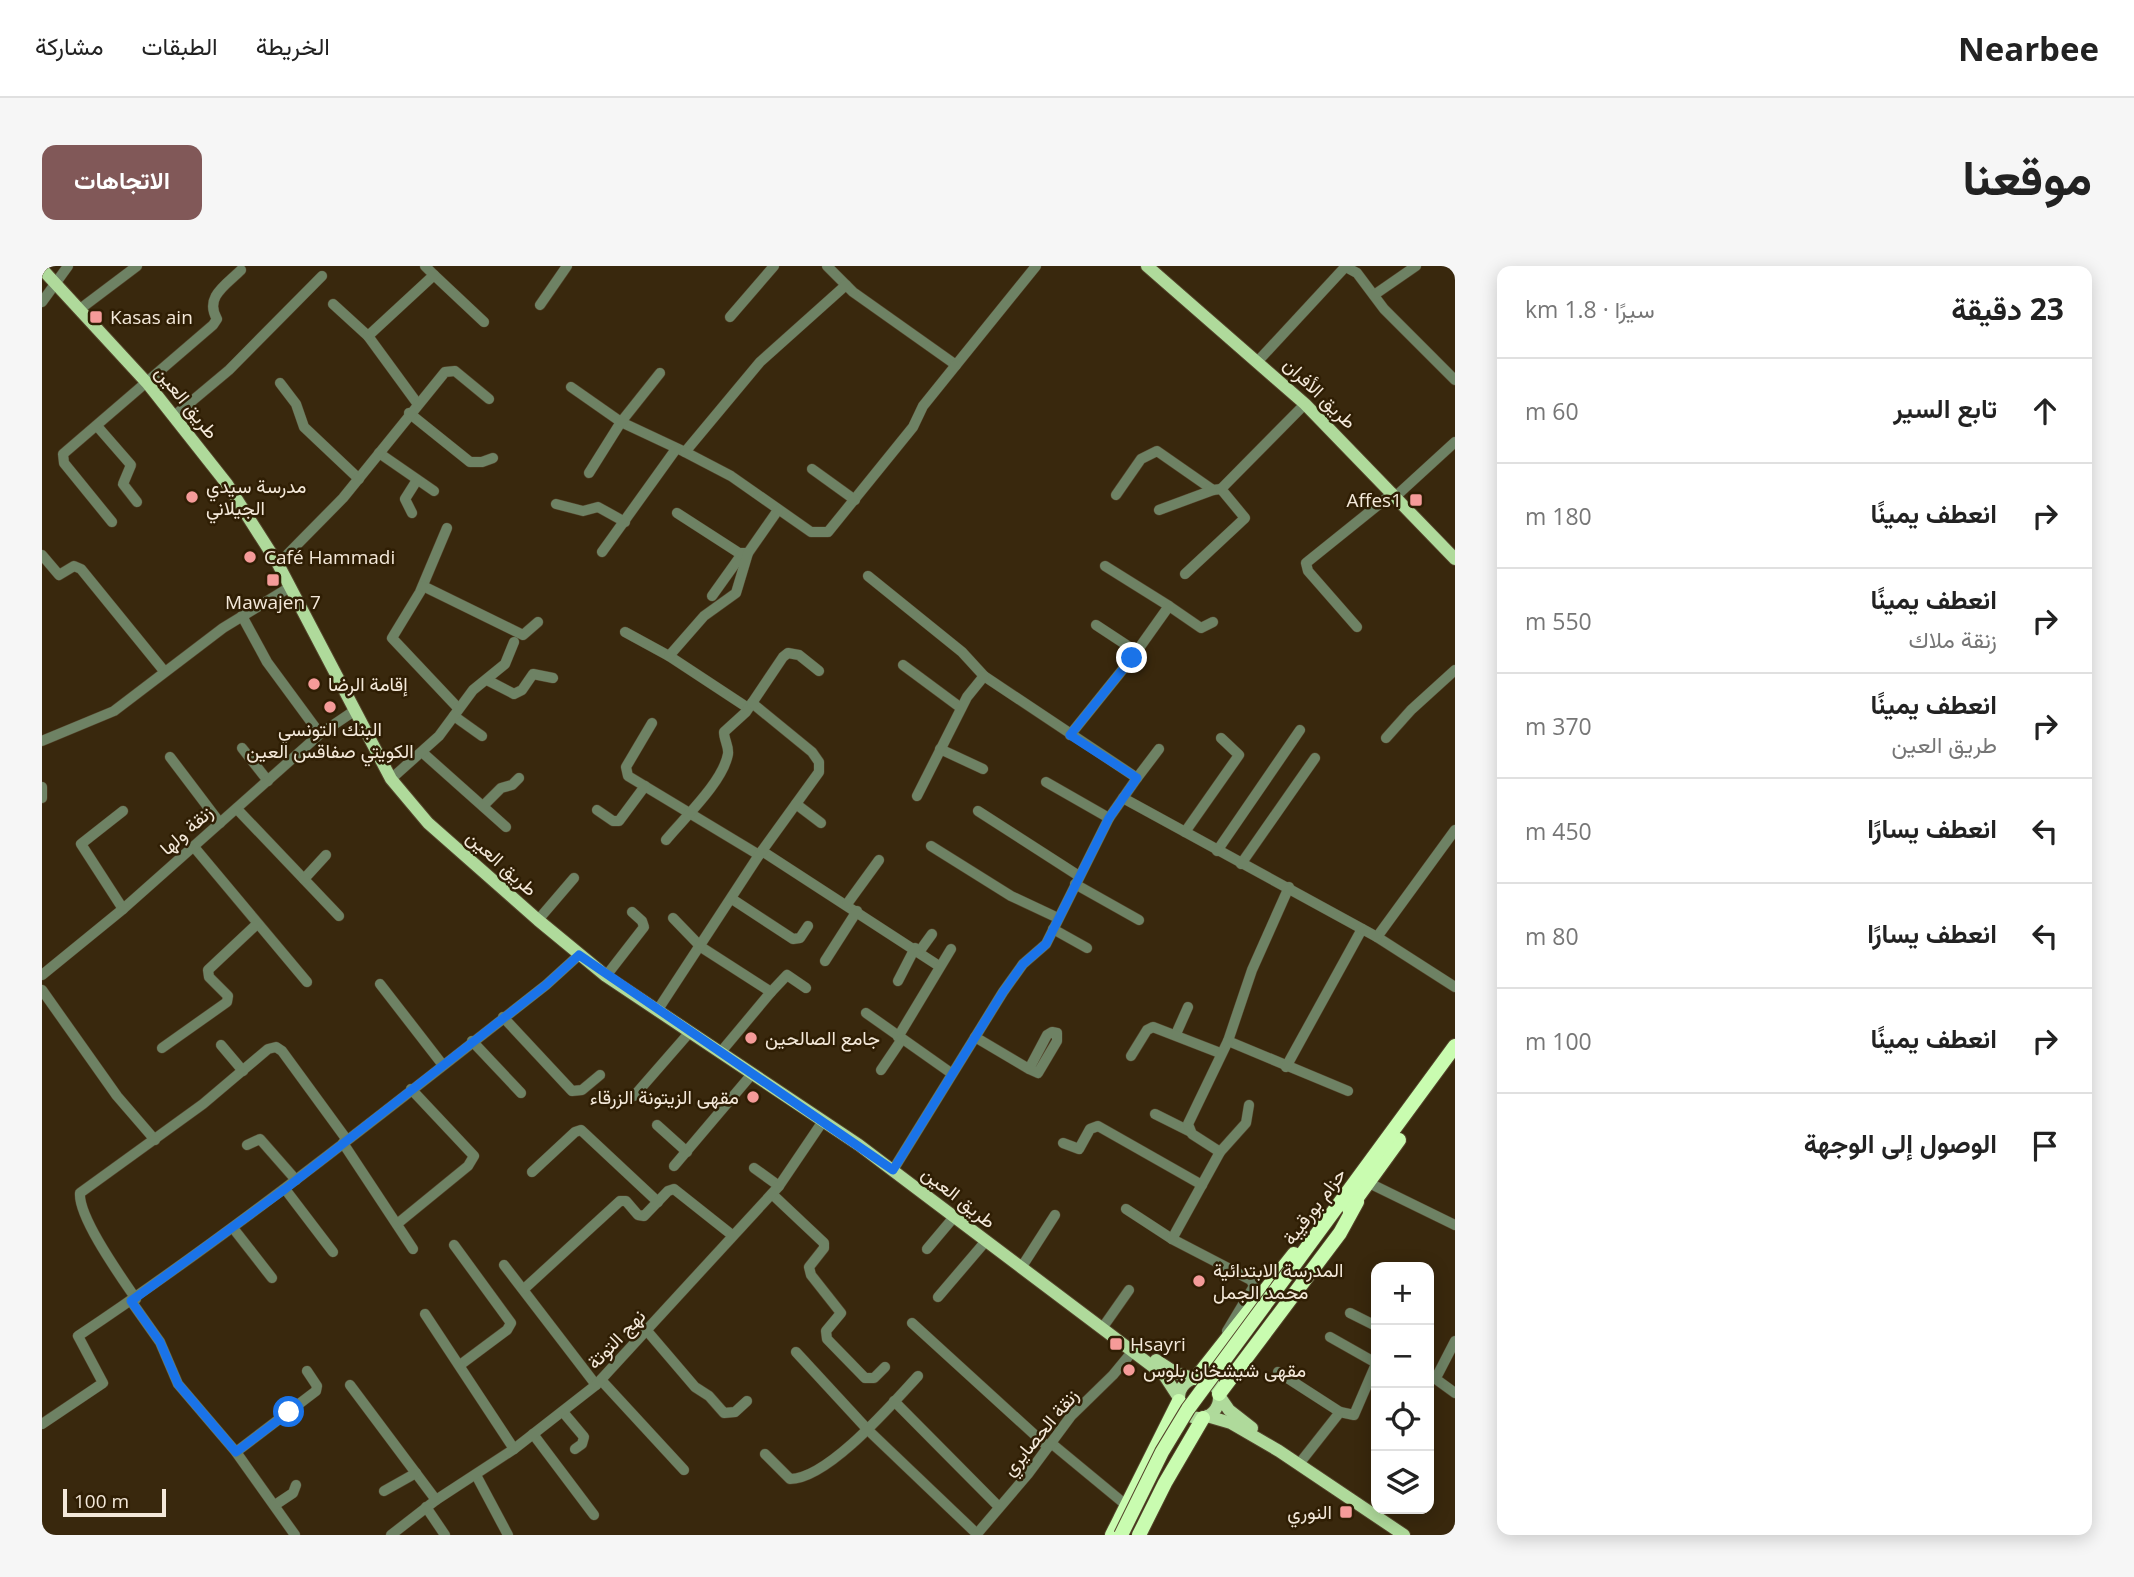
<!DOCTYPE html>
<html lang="ar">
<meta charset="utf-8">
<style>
:root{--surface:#fff;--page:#f6f6f6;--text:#222;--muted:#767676;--line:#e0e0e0;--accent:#815858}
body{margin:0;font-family:"Open Sans",Vazirmatn,sans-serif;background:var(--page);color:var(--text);direction:rtl}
.controls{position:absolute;right:21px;bottom:21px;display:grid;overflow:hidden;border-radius:14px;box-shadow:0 4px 18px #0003}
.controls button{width:63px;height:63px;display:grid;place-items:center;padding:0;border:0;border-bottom:2px solid var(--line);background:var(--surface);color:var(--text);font:35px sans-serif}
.scale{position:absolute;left:21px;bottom:18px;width:103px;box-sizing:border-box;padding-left:7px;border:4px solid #f4e9da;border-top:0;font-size:19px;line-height:24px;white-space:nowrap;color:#f4e9da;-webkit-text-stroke:5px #2f1e04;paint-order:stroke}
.stop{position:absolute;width:21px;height:21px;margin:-16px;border:5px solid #1a73e8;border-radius:50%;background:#fff}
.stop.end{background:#1a73e8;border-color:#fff;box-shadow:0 2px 7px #0008}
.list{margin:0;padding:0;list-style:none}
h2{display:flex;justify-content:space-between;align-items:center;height:91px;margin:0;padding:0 28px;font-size:30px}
h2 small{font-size:23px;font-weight:400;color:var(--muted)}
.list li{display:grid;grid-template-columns:46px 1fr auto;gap:21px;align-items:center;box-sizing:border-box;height:105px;padding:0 28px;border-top:2px solid var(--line)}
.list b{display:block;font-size:26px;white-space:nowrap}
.list p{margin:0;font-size:23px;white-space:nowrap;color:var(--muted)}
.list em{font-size:23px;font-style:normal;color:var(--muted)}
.icon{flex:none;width:38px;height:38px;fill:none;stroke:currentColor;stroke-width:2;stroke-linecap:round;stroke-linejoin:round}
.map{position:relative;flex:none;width:1413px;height:1269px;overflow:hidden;direction:ltr;border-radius:14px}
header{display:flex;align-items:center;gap:42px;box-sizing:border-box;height:98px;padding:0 35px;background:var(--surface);border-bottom:2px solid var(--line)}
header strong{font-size:33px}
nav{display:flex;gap:38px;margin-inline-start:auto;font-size:24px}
.intro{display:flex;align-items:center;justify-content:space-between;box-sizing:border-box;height:168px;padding:0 42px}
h1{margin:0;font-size:49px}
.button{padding:18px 32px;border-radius:14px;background:var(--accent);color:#fff;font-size:24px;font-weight:700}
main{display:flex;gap:42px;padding:0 42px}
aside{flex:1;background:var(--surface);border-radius:14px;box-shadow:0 4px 18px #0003}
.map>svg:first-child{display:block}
</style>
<header>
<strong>Nearbee</strong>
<nav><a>الخريطة</a><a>الطبقات</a><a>مشاركة</a></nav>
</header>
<div class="intro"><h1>موقعنا</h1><a class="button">الاتجاهات</a></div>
<main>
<aside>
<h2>23 دقيقة<small>سيرًا · 1.8 km</small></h2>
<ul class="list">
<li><svg class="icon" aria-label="ahead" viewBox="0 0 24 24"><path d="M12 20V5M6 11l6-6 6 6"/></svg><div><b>تابع السير</b></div><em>60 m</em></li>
<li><svg class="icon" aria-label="right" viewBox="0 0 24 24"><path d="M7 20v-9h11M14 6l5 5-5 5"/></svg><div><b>انعطف يمينًا</b></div><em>180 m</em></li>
<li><svg class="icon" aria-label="right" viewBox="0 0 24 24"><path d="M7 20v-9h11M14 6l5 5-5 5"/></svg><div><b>انعطف يمينًا</b><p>زنقة ملاك</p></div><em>550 m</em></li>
<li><svg class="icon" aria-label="right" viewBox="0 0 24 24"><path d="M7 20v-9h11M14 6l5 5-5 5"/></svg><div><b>انعطف يمينًا</b><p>طريق العين</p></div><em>370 m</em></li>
<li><svg class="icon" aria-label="left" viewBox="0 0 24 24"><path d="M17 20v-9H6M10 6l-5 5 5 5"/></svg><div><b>انعطف يسارًا</b></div><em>450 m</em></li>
<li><svg class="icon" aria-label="left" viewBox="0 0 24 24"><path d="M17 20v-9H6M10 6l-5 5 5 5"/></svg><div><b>انعطف يسارًا</b></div><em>80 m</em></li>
<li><svg class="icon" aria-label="right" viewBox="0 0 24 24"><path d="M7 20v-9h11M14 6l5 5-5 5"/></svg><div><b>انعطف يمينًا</b></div><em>100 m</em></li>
<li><svg class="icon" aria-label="arrive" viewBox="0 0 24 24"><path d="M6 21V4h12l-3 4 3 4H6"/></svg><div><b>الوصول إلى الوجهة</b></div></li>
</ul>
</aside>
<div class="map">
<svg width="1413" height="1269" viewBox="0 0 1413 1269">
<rect width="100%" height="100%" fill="#39280d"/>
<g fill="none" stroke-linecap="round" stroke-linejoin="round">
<defs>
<g id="minor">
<polyline points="785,0 811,26 914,99 994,0"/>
<polyline points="1304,1 1315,7 1342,43 1413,114"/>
<polyline points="392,9 442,56"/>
<polyline points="1332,29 1374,0"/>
<polyline points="0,36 26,0"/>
<polyline points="291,38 326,70 375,137"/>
<polyline points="498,39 525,0"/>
<polyline points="38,43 95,0"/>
<polyline points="688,51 732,0"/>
<polyline points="326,70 392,9 383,0"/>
<polyline points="1216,95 1304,0"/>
<polyline points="238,117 254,138 262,161 317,213"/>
<polyline points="529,121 579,156 643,186 718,96 804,19"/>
<polyline points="367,147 428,196 440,196 451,192"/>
<polyline points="132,150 187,104 280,10"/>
<polyline points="55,160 89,199 81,218 95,236"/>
<polyline points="643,186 689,210 769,266 786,266 871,161 881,140 914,99"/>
<polyline points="337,187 392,225"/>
<polyline points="770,203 813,234"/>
<polyline points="547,207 579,156 618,107"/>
<polyline points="1074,229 1099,193 1115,185 1171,224 1179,223"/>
<polyline points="1354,230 1413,176"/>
<polyline points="514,238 541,245 556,241 583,256"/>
<polyline points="1117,244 1171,224"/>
<polyline points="370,247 363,233 375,214"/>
<polyline points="635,247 697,287 706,287"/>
<path d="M70 256 22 197 21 188 171 59 175 53C162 31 184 19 199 4"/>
<polyline points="405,262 378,326 350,372 416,442"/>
<polyline points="560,286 634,183"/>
<polyline points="0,289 17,309 32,300 39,303 122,405"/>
<polyline points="236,298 301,232 403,106 413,105 447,133"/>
<polyline points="1143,308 1203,252 1179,223 1263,138"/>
<polyline points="826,310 920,386 942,410 1095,512 1081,532"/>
<polyline points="381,320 481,369 496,356"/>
<polyline points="670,330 700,288"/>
<polyline points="1127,340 1159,362 1171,356"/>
<polyline points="200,350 225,396 278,468"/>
<polyline points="1054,359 1095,386"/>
<polyline points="1315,361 1266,305 1264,297 1351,227"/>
<polyline points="583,366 627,390 706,442"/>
<polyline points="627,390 662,350 694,327 706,287 736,244"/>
<polyline points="861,399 919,442"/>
<polyline points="445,414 472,428 480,424 491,408 511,412"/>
<polyline points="412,450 440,470"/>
<polyline points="610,457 584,501 586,510 717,589"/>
<polyline points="1028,469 1090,392 1127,340 1063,300"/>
<polyline points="1344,472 1369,444 1413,404"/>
<polyline points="0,475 72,445 181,362 248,321"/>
<polyline points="200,482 226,515"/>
<polyline points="898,483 941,503"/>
<polyline points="381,487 464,561"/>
<polyline points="128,491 178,557"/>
<polyline points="1095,512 1117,483"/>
<polyline points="349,513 397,470 431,424 463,398 472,376"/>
<polyline points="1004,516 1067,552"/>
<polyline points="0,521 0,532"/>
<polyline points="875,530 925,431 942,410"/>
<polyline points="754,538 779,557"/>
<polyline points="441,540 459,522 470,519 477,512"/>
<polyline points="195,543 297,650"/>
<polyline points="555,544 571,555 577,555 603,520"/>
<polyline points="936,545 1037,610"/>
<polyline points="1143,566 1197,489 1179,472"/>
<path d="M624 574C642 552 681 516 686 488 687 480 682 474 682 466L704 446 741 391 746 387 757 389 777 405"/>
<polyline points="889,580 969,630 1016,652"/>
<polyline points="152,581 265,716"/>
<polyline points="720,585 897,700"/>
<polyline points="1175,585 1258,464"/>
<polyline points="1199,598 1273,492"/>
<polyline points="262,613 284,589"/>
<polyline points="1033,618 1097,654"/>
<polyline points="690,633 751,673 758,672 766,660"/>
<polyline points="805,638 837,594"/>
<polyline points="81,643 39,578 81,545"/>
<polyline points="631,652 659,681 729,726 745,709 764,722"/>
<polyline points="496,654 532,612"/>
<polyline points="1011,663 1045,682"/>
<polyline points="1335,671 1413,721"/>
<polyline points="877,686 890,668"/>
<polyline points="783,695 815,645"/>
<polyline points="0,709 81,643 278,468 312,445"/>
<polyline points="564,710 602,661 600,655 590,646"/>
<polyline points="856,715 873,682"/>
<polyline points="338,718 400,798"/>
<polyline points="0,724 75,830 113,874"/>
<polyline points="615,745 717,589 777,506 777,496 770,486 710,437"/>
<polyline points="824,747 909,807"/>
<polyline points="461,751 530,825 540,824 558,809"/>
<polyline points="1134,768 1146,741"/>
<polyline points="856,771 909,683"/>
<polyline points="933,771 987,803 996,807 1015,775 1015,767 1010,766 1005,769 987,803"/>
<polyline points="430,775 479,827"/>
<polyline points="1186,775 1306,825"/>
<polyline points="179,779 201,805"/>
<polyline points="120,782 185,736 186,730 167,711 166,704 215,658"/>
<polyline points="678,787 729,726"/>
<polyline points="1089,790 1105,764 1111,761 1178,787"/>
<polyline points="1244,801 1320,663"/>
<polyline points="839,804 860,773"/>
<polyline points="592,830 647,767"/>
<polyline points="1113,848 1147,865"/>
<polyline points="615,859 645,886"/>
<polyline points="301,877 371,983"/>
<polyline points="1021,877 1037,883 1048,863 1056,860 1160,919"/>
<polyline points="205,879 218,873 254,914"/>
<polyline points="1178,886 1150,868 1146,858 1186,775 1210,704 1247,621"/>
<polyline points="632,900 710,808"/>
<polyline points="712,902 737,920"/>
<polyline points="851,904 961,726 981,698 1004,678 1067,552 1081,532 1335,671 1413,564"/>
<polyline points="490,906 533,866 539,864 616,936"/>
<polyline points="1327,917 1413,959"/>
<polyline points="243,923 291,986"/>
<polyline points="730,928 782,977 782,982 767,1001 769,1009 799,1047 784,1065 785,1073 823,1112 832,1112 843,1101"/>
<polyline points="1084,943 1130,973 1209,1014 1212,1020 1185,1065"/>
<polyline points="355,958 426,900 432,890 369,823"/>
<polyline points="191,962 230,1012"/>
<polyline points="1130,973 1178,886 1204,857 1207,839"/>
<polyline points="412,979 469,1057 465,1064 418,1099"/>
<polyline points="885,983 912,951"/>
<polyline points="462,999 554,1119"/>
<polyline points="979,1002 1013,949"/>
<polyline points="482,1023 578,935 584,935 596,949 602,950 626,925 632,923 690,969"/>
<polyline points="896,1031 943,976"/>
<path d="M94 1033C79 1011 36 951 38 927L161 838 226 783 234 781 240 785 305 874"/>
<polyline points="89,1035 118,1076 136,1118 194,1186 253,1269"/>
<polyline points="1308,1047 1334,1060"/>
<polyline points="383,1048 472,1183"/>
<polyline points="870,1057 1006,1181"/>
<polyline points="1061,1061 1087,1024"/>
<polyline points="606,1066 653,1121 667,1130 682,1147 693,1146 705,1135"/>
<polyline points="1288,1071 1334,1097"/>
<polyline points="754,1086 826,1164 935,1268"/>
<polyline points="1236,1106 1298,1146"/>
<polyline points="1391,1111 1413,1127"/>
<polyline points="1387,1112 1396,1108 1413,1075"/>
<polyline points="559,1114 642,1204"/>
<polyline points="308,1119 394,1234"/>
<polyline points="852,1135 957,1241"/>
<polyline points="521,1146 542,1171 540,1178 533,1183"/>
<path d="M0 1158 61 1117 36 1070C198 962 351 839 504 719L537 689"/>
<polyline points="491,1168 552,1249"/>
<polyline points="1009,1177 1084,1239"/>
<polyline points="194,1186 274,1125 275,1120 265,1105"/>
<path d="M723 1188 748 1213C786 1213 851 1137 876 1110"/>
<polyline points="1257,1198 1298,1146 1312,1149 1334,1098"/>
<polyline points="434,1209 466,1269"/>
<polyline points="342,1225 374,1207"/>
<polyline points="233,1239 251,1227 254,1219"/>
<polyline points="384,1241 403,1269"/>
<polyline points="349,1269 394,1234 472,1183 554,1119 737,920 781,855"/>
<polyline points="934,1269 986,1208 1029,1150 1071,1109 1090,1086"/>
</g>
<g id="major">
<polyline points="1105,0 1263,138 1413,293"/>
<polyline points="0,3 106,118 185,218 236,298 349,513 386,557 496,654 564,710 817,879 1122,1109 1137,1132"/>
<polyline points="1114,1094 1134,1107 1151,1112"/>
<circle cx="1157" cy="1132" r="20"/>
<polyline points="1178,1131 1187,1144 1210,1162"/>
<polyline points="1165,1150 1189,1157 1237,1185 1362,1269"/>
</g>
<g id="highway">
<polyline points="1307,943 1357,874"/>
<polyline points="1250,1002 1413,780"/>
<polyline points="1154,1112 1252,988"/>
<polyline points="1177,1128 1298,967 1315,936"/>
<polyline points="1070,1269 1137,1135"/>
<polyline points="1097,1269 1123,1217 1161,1152"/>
</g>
</defs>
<use href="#minor" stroke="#53432a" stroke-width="11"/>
<use href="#major" stroke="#53432a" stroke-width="14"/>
<use href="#highway" stroke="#53432a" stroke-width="16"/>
<use href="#minor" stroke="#6e8264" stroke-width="10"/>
<use href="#major" stroke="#afda9b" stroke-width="12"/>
<use href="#highway" stroke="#c9fcb0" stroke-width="14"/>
<defs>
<polyline id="highway-bridge" points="1079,1269 1120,1186 1146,1143 1250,1002"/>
</defs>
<use href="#highway-bridge" stroke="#53432a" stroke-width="16" stroke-linecap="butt"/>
<use href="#highway-bridge" stroke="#c9fcb0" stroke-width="14"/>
</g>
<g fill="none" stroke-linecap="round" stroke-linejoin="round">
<polyline stroke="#1a73e8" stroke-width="9" points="247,1146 194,1186 136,1118 118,1076 89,1035 243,923 504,719 537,689 851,904 961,726 981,698 1004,678 1067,552 1095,512 1028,469 1090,392"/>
</g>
<g fill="#f59b99" stroke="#2f1e04" stroke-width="2.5">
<rect x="47" y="44" width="14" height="14" rx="3.5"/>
<circle cx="150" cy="231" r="7"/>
<rect x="1367" y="227" width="14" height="14" rx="3.5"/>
<circle cx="208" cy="291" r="7"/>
<rect x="224" y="307" width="14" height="14" rx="3.5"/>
<circle cx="272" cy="418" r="7"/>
<circle cx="288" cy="441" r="7"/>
<circle cx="709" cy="772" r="7"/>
<circle cx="711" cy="831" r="7"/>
<circle cx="1157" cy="1015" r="7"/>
<rect x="1067" y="1071" width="14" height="14" rx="3.5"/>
<circle cx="1087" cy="1104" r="7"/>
<rect x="1297" y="1239" width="14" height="14" rx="3.5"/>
</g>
<g text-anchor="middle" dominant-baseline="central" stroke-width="5" stroke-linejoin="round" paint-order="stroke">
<g font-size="19" fill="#f4e9da" stroke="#2f1e04" text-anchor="start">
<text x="68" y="51">Kasas ain</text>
<text x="164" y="220">مدرسة سيدي<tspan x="164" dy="22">الجيلاني</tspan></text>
<text x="1360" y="234" text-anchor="end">Affes1</text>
<text x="222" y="291">Café Hammadi</text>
<text x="231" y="336" text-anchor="middle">Mawajen 7</text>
<text x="286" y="418">إقامة الرضا</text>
<text x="288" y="463" text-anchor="middle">البنك التونسي<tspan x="288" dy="22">الكويتي صفاقس العين</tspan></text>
<text x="723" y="772">جامع الصالحين</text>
<text x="697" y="831" text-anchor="end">مقهى الزيتونة الزرقاء</text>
<text x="1171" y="1004">المدرسة الابتدائية<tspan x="1171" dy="22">محمد الجمل</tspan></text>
<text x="1088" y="1078">Hsayri</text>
<text x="1101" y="1104">مقهى شيشخان بلوس</text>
<text x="1290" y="1246" text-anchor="end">النوري</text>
</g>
<g font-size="19" fill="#f4e9da" stroke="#2f1e04">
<text transform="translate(1278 127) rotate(44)">طريق الأفران</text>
<text transform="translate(145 136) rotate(51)">طريق العين</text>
<text transform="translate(144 564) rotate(-42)">زنقة ولها</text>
<text transform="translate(460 597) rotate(42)">طريق العين</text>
<text transform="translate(917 931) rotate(38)">طريق العين</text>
<text transform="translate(1272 940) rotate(-53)">حزام بورقيبة</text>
<text transform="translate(574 1073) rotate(-46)">نهج التوتة</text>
<text transform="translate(998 1166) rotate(-50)">زنقة الحصايري</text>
</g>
</g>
</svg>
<div class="controls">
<button>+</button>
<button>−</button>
<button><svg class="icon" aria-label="locate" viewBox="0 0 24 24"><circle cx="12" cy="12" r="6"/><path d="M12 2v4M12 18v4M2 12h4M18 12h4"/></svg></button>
<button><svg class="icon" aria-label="layers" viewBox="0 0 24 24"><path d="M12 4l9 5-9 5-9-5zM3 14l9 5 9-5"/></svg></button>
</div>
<div class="scale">100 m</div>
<div class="stop" style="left:247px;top:1146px"></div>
<div class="stop end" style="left:1090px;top:392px"></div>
</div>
</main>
